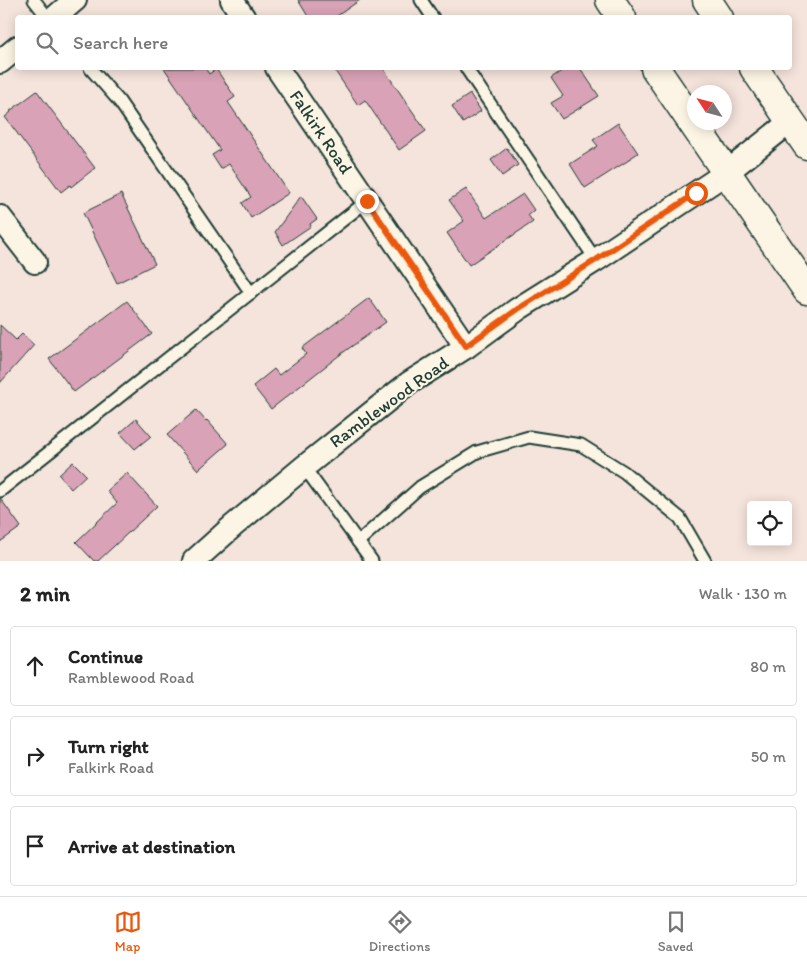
<!DOCTYPE html>
<meta charset="utf-8">
<style>
:root{--surface:#fff;--page:#f2f2f2;--text:#222;--muted:#767676;--line:#e0e0e0;--accent:#ea580c}
body{margin:0;font-family:Itim,sans-serif;background:var(--page);color:var(--text)}
.controls{position:absolute;right:15px;bottom:15px;display:grid;overflow:hidden;border-radius:5px;box-shadow:0 2px 12px #0003}
.controls button{width:45px;height:45px;display:grid;place-items:center;padding:0;border:0;border-bottom:1px solid var(--line);background:var(--surface);color:var(--text);font:25px sans-serif}
.compass{position:absolute;left:687px;top:85px;width:45px;height:45px;border-radius:50%;background:var(--surface);box-shadow:0 2px 12px #0003;rotate:306deg}
.stop{position:absolute;width:15px;height:15px;margin:-11px;border:4px solid #ea580c;border-radius:50%;background:#fff}
.stop.end{background:#ea580c;border-color:#fff;box-shadow:0 1px 5px #0008}
.list{margin:0;padding:0;list-style:none}
h2{display:flex;justify-content:space-between;align-items:center;height:65px;margin:0;padding:0 20px;font-size:21px}
h2 small{font-size:16px;font-weight:400;color:var(--muted)}
.list li{display:grid;grid-template-columns:32px 1fr auto;gap:15px;align-items:center;box-sizing:border-box;height:80px;margin:0 10px 10px;padding:0 10px;border:1px solid var(--line);border-radius:5px}
.list b{display:block;font-size:19px;white-space:nowrap}
.list p{margin:0;font-size:16px;white-space:nowrap;color:var(--muted)}
.list em{font-size:16px;font-style:normal;color:var(--muted)}
.icon{flex:none;width:28px;height:28px;fill:none;stroke:currentColor;stroke-width:2;stroke-linecap:round;stroke-linejoin:round}
.map{position:relative;flex:none;width:807px;height:561px;overflow:hidden}
.search{position:absolute;background:var(--surface);box-shadow:0 2px 12px #0003;left:15px;right:15px;top:15px;height:55px;display:flex;align-items:center;gap:12px;box-sizing:border-box;padding:0 18px;border-radius:5px;color:var(--muted);font-size:19px}
.sheet{height:335px;background:var(--surface)}
nav{display:flex;justify-content:space-around;align-items:center;box-sizing:border-box;height:70px;border-top:1px solid var(--line);background:var(--surface);font-size:14px;color:var(--muted)}
nav a{display:grid;justify-items:center;gap:2px}
nav .on{color:var(--accent)}
.map>svg:first-child{display:block}
</style>
<div class="map">
<svg width="807" height="561" viewBox="0 0 807 561">
<rect width="100%" height="100%" fill="#f5e4dc"/>
<filter id="ink" filterUnits="userSpaceOnUse"><feTurbulence type="fractalNoise" baseFrequency=".02" numOctaves="2"/><feDisplacementMap in="SourceGraphic" scale="10" xChannelSelector="R" yChannelSelector="G"/><feConvolveMatrix kernelMatrix="1 2 1 2 8 2 1 2 1" color-interpolation-filters="sRGB"/></filter>
<g filter="url(#ink)">
<g fill="#d9a2b6" stroke="#1f3d34">
<polygon points="298,0 360,0 334,18 309,18"/>
<polygon points="164,68 205,68 209,74 216,69 235,97 228,102 289,193 251,218 242,203 251,197 229,164 221,169 212,155 220,150"/>
<polygon points="333,68 383,68 426,131 399,150 365,100 358,105"/>
<polygon points="566,68 580,68 599,96 562,119 551,103 563,96 551,78"/>
<polygon points="37,91 95,168 71,187 70,185 61,192 5,117 11,112 10,111"/>
<polygon points="470,94 481,111 463,123 452,106"/>
<polygon points="618,123 638,153 629,159 629,160 585,188 570,164 598,146 593,140"/>
<polygon points="507,148 518,165 502,176 491,160"/>
<polygon points="466,189 486,218 523,194 534,210 528,215 533,222 469,265 447,233 464,221 449,200"/>
<polygon points="121,194 155,264 117,283 83,213"/>
<polygon points="301,196 317,219 310,224 311,226 283,245 275,232"/>
<polygon points="369,298 386,322 341,354 271,409 253,386 274,369 279,375 306,354 302,348"/>
<polygon points="127,301 152,334 74,392 49,359"/>
<polygon points="0,325 16,340 22,334 34,345 0,383"/>
<polygon points="196,410 206,421 207,420 228,444 198,470 167,435"/>
<polygon points="136,419 151,436 135,449 120,433"/>
<polygon points="73,462 86,475 71,489 59,475"/>
<polygon points="127,473 157,506 98,561 94,561 76,542 117,503 107,491"/>
<polygon points="0,498 21,527 0,542"/>
</g>
<g fill="none" stroke-linecap="round" stroke-linejoin="round">
<defs>
<g id="service">
<polyline points="34,0 48,18"/>
<polyline points="421,0 433,18"/>
<polyline points="90,68 119,101 251,293"/>
<polyline points="466,68 596,260"/>
<polyline points="304,467 372,561"/>
<polyline points="0,491 367,201"/>
<polyline points="358,542 420,487 477,452 529,437 581,445 624,472 680,518 705,561"/>
</g>
<g id="minor">
<polyline points="232,0 244,18"/>
<polyline points="54,18 75,0"/>
<polyline points="0,62 18,47"/>
<polyline points="277,68 466,347"/>
<polyline points="0,217 35,262"/>
<polyline points="194,561 233,526 304,467 409,383 466,347 518,309 596,260 696,193 726,173 791,121"/>
</g>
<g id="primary">
<polyline points="610,0 622,18"/>
<polyline points="707,0 719,18"/>
<polyline points="655,68 807,290"/>
<polyline points="754,68 807,145"/>
</g>
</defs>
<use href="#service" stroke="#1f3d34" stroke-width="15"/>
<use href="#minor" stroke="#1f3d34" stroke-width="26"/>
<use href="#primary" stroke="#1f3d34" stroke-width="31"/>
<use href="#service" stroke="#fcf5e5" stroke-width="11"/>
<use href="#minor" stroke="#fcf5e5" stroke-width="22"/>
<use href="#primary" stroke="#fcf5e5" stroke-width="28"/>
</g>
</g>
<g fill="none" stroke-linecap="round" stroke-linejoin="round" filter="url(#ink)">
<polyline stroke="#ea580c" stroke-width="6" points="367,201 466,346 518,309 596,260 696,193"/>
</g>
<g text-anchor="middle" dominant-baseline="central" stroke-width="4" stroke-linejoin="round" paint-order="stroke">
<g font-size="18" fill="#1f3d34" stroke="#fcf5e5">
<text transform="translate(321 132) rotate(56)">Falkirk Road</text>
<text transform="translate(389 402) rotate(-36)">Ramblewood Road</text>
</g>
</g>
</svg>
<div class="controls">
<button><svg class="icon" aria-label="locate" viewBox="0 0 24 24"><circle cx="12" cy="12" r="6"/><path d="M12 2v4M12 18v4M2 12h4M18 12h4"/></svg></button>
</div>
<svg class="compass" viewBox="-18 -18 36 36"><path d="M0-13l5 13h-10z" fill="#e53935"/><path d="M0 13l5-13h-10z" fill="#767676"/></svg>
<div class="stop" style="left:696px;top:193px"></div>
<div class="stop end" style="left:367px;top:201px"></div>
<div class="search"><svg class="icon" aria-label="search" viewBox="0 0 24 24"><circle cx="10" cy="10" r="6"/><path d="M15 15l6 6"/></svg>Search here</div>
</div>
<section class="sheet">
<h2>2 min<small>Walk · 130 m</small></h2>
<ul class="list">
<li><svg class="icon" aria-label="ahead" viewBox="0 0 24 24"><path d="M12 20V5M6 11l6-6 6 6"/></svg><div><b>Continue</b><p>Ramblewood Road</p></div><em>80 m</em></li>
<li><svg class="icon" aria-label="right" viewBox="0 0 24 24"><path d="M7 20v-9h11M14 6l5 5-5 5"/></svg><div><b>Turn right</b><p>Falkirk Road</p></div><em>50 m</em></li>
<li><svg class="icon" aria-label="arrive" viewBox="0 0 24 24"><path d="M6 21V4h12l-3 4 3 4H6"/></svg><div><b>Arrive at destination</b></div></li>
</ul>
</section>
<nav>
<a class="on"><svg class="icon" aria-label="map" viewBox="0 0 24 24"><path d="M3 6l6-2 6 2 6-2v14l-6 2-6-2-6 2zM9 4v14M15 6v14"/></svg>Map</a>
<a><svg class="icon" aria-label="directions" viewBox="0 0 24 24"><path d="M12 3l9 9-9 9-9-9zM9 14v-3h6M13 9l2 2-2 2"/></svg>Directions</a>
<a><svg class="icon" aria-label="saved" viewBox="0 0 24 24"><path d="M7 4h10v16l-5-4-5 4z"/></svg>Saved</a>
</nav>
